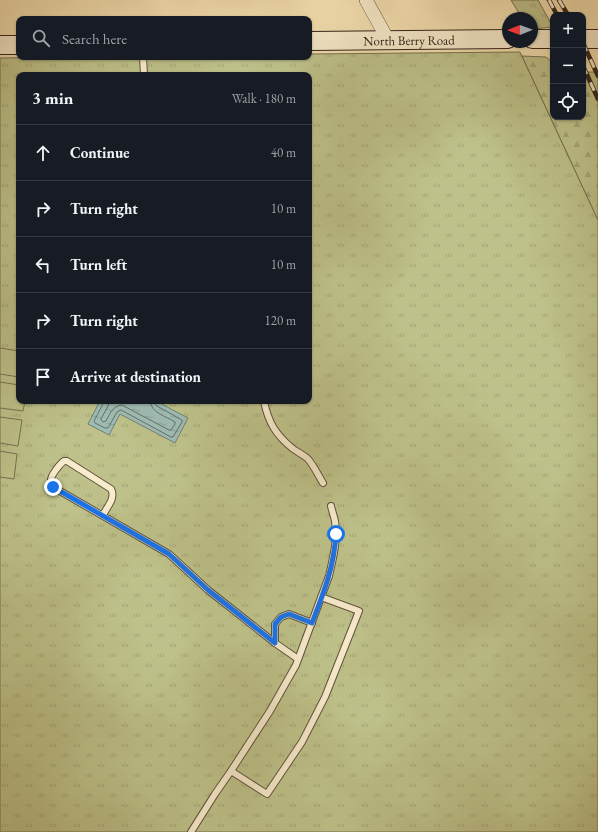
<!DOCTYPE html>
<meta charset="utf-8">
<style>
:root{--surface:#171b24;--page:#242831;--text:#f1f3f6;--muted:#9ea1a6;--line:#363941}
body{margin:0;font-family:"EB Garamond",serif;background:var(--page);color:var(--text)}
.controls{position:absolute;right:12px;top:12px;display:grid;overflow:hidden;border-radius:8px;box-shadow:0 1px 3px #0004}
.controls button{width:36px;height:36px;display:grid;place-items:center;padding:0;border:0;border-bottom:1px solid var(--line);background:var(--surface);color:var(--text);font:20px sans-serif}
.compass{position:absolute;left:502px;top:12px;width:36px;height:36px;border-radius:50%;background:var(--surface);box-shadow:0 1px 3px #0004;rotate:269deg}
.stop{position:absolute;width:12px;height:12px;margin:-9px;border:3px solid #1a73e8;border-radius:50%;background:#fff}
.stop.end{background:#1a73e8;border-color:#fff;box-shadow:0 1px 4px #0008}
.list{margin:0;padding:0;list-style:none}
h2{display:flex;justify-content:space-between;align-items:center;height:52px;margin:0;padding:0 16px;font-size:17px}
h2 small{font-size:13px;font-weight:400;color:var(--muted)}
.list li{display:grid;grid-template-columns:26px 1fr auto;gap:12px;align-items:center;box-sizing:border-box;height:56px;padding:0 16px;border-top:1px solid var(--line)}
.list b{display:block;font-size:15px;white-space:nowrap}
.list em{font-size:13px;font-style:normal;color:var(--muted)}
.icon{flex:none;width:22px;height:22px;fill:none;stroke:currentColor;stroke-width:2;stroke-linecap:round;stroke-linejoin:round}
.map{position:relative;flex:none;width:598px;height:832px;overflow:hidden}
.search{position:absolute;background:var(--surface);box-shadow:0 1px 3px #0004;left:16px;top:16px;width:296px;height:44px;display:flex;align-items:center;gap:10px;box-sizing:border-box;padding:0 14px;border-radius:8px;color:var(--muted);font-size:15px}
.panel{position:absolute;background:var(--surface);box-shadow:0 1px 3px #0004;left:16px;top:72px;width:296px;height:332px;border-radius:8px}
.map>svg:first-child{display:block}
</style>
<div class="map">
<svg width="598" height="832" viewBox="0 0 598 832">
<defs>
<pattern id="grass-tufts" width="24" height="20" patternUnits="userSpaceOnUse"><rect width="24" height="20" fill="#bec28a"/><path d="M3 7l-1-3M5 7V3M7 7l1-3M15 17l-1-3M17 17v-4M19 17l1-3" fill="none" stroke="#a4a676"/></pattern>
<pattern id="forest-firs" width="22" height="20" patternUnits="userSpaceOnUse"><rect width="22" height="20" fill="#bec28a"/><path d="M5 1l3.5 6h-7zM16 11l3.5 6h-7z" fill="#a4a676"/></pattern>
<pattern id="water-ripples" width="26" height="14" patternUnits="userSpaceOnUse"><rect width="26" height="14" fill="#9ebcb4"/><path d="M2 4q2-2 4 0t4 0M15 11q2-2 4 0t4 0" fill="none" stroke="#88a19a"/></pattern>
</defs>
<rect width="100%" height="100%" fill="#f5e1b2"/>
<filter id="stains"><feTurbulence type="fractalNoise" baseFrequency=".005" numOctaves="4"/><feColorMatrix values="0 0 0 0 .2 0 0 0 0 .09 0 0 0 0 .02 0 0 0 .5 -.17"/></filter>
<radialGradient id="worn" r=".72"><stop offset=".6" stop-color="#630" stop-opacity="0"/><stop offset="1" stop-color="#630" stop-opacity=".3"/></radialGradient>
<g fill="url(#grass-tufts)" stroke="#767250" fill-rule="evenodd">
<polygon points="511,0 538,0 553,27 532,29 532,18 522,18"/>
<path d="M520 52 598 220V832H0V58L80 57H309V54ZM19 75H309V401H19Z"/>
</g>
<polygon fill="url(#forest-firs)" stroke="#767250" points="522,56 546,57 553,63 553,117 583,117 583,72 598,72 598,220"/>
<g fill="#bec28a" stroke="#767250">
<polygon points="0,348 19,351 19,377 0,374"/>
<polygon points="0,382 19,385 19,401 25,401 23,411 0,408"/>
<polygon points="0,417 22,420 18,446 0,443"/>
<polygon points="0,451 17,454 14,479 0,477"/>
</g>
<polygon fill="url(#water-ripples)" stroke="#727e75" points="100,401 156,401 188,418 175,443 120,414 109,435 88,424"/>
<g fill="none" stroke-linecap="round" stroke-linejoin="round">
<g stroke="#666f66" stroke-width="1">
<polyline points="104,401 103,404 94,421 95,423 105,428 108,428 117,412 121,410 171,437 173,437 182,422 182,420 157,406 155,404 155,401"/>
<path d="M109 401 108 406 101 419V420L103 422 106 421C110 414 112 406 122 405L169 430H171L175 424V422C166 416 151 413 150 401"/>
</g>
<defs>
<g id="lane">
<polyline points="143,57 144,75"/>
<path d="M264 401C268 422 276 435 292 448 297 452 304 455 308 459 314 466 318 475 323 483"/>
<path d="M103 515C107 507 116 498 111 489L67 461H64C60 464 51 475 51 480 51 483 52 484 53 487L169 554 208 590 275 643 298 659"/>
<polyline points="275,643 275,624 281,617 289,614 312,623"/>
<polyline points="231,771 267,794 302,742 325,697 359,611 321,597"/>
<path d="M191 832 215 794 231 771 270 711 296 665 329 576C333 558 338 540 335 521 334 516 332 511 331 506"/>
</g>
<polyline id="street" points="366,0 388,40"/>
<g id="secondary">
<polyline points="532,39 553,39"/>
<polyline points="583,39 598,39"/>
<path id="s1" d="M309 41 508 39"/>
<polyline points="0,45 19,45"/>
</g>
</defs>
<use href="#lane" stroke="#60523e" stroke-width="8"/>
<use href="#street" stroke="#60523e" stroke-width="14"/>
<use href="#secondary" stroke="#2f2217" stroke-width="20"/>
<use href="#lane" stroke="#f8eccd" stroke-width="6"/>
<use href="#street" stroke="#f8eccd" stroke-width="13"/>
<use href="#secondary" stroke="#f8eccd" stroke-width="18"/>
<defs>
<g id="rail">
<polyline points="549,0 557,15"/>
<polyline points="559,0 568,15"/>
<polyline points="583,43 598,76"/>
<polyline points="583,66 598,99"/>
</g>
</defs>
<use href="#rail" stroke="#2f2217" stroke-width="4.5"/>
<use href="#rail" stroke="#f8eccd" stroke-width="3" stroke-dasharray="9" stroke-linecap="butt"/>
</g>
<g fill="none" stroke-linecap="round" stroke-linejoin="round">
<path stroke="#1a73e8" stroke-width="5" d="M53 487 169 554 208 590 275 643V624L281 617 289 614 312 623C324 592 334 567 336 534"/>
</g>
<g text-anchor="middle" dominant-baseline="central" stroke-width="3" stroke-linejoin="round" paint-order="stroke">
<g font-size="13" fill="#2f2217" stroke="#f8eccd">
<text stroke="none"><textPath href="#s1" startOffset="100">North Berry Road</textPath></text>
</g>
</g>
<rect width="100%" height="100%" filter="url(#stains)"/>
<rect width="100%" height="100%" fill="url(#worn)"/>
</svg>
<div class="controls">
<button>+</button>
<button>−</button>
<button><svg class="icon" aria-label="locate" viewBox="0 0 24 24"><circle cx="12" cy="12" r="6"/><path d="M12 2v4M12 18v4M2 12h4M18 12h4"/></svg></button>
</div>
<svg class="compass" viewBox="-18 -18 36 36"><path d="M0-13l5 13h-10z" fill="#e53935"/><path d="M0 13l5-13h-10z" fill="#9ea1a6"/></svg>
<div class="stop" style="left:336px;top:534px"></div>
<div class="stop end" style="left:53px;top:487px"></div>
<div class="search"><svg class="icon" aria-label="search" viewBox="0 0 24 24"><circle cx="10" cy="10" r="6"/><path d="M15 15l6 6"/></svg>Search here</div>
<section class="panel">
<h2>3 min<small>Walk · 180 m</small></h2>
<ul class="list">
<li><svg class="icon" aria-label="ahead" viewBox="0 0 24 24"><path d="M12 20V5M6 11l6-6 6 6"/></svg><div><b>Continue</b></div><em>40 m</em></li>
<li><svg class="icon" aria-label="right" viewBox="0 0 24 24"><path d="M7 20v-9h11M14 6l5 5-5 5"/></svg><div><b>Turn right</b></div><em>10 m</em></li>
<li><svg class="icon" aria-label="left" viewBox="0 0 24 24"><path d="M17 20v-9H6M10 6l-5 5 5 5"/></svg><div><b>Turn left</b></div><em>10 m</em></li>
<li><svg class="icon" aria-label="right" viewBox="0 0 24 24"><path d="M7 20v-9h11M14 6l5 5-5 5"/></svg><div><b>Turn right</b></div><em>120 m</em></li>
<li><svg class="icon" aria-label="arrive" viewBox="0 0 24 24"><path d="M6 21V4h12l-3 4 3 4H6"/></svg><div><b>Arrive at destination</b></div></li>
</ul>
</section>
</div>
